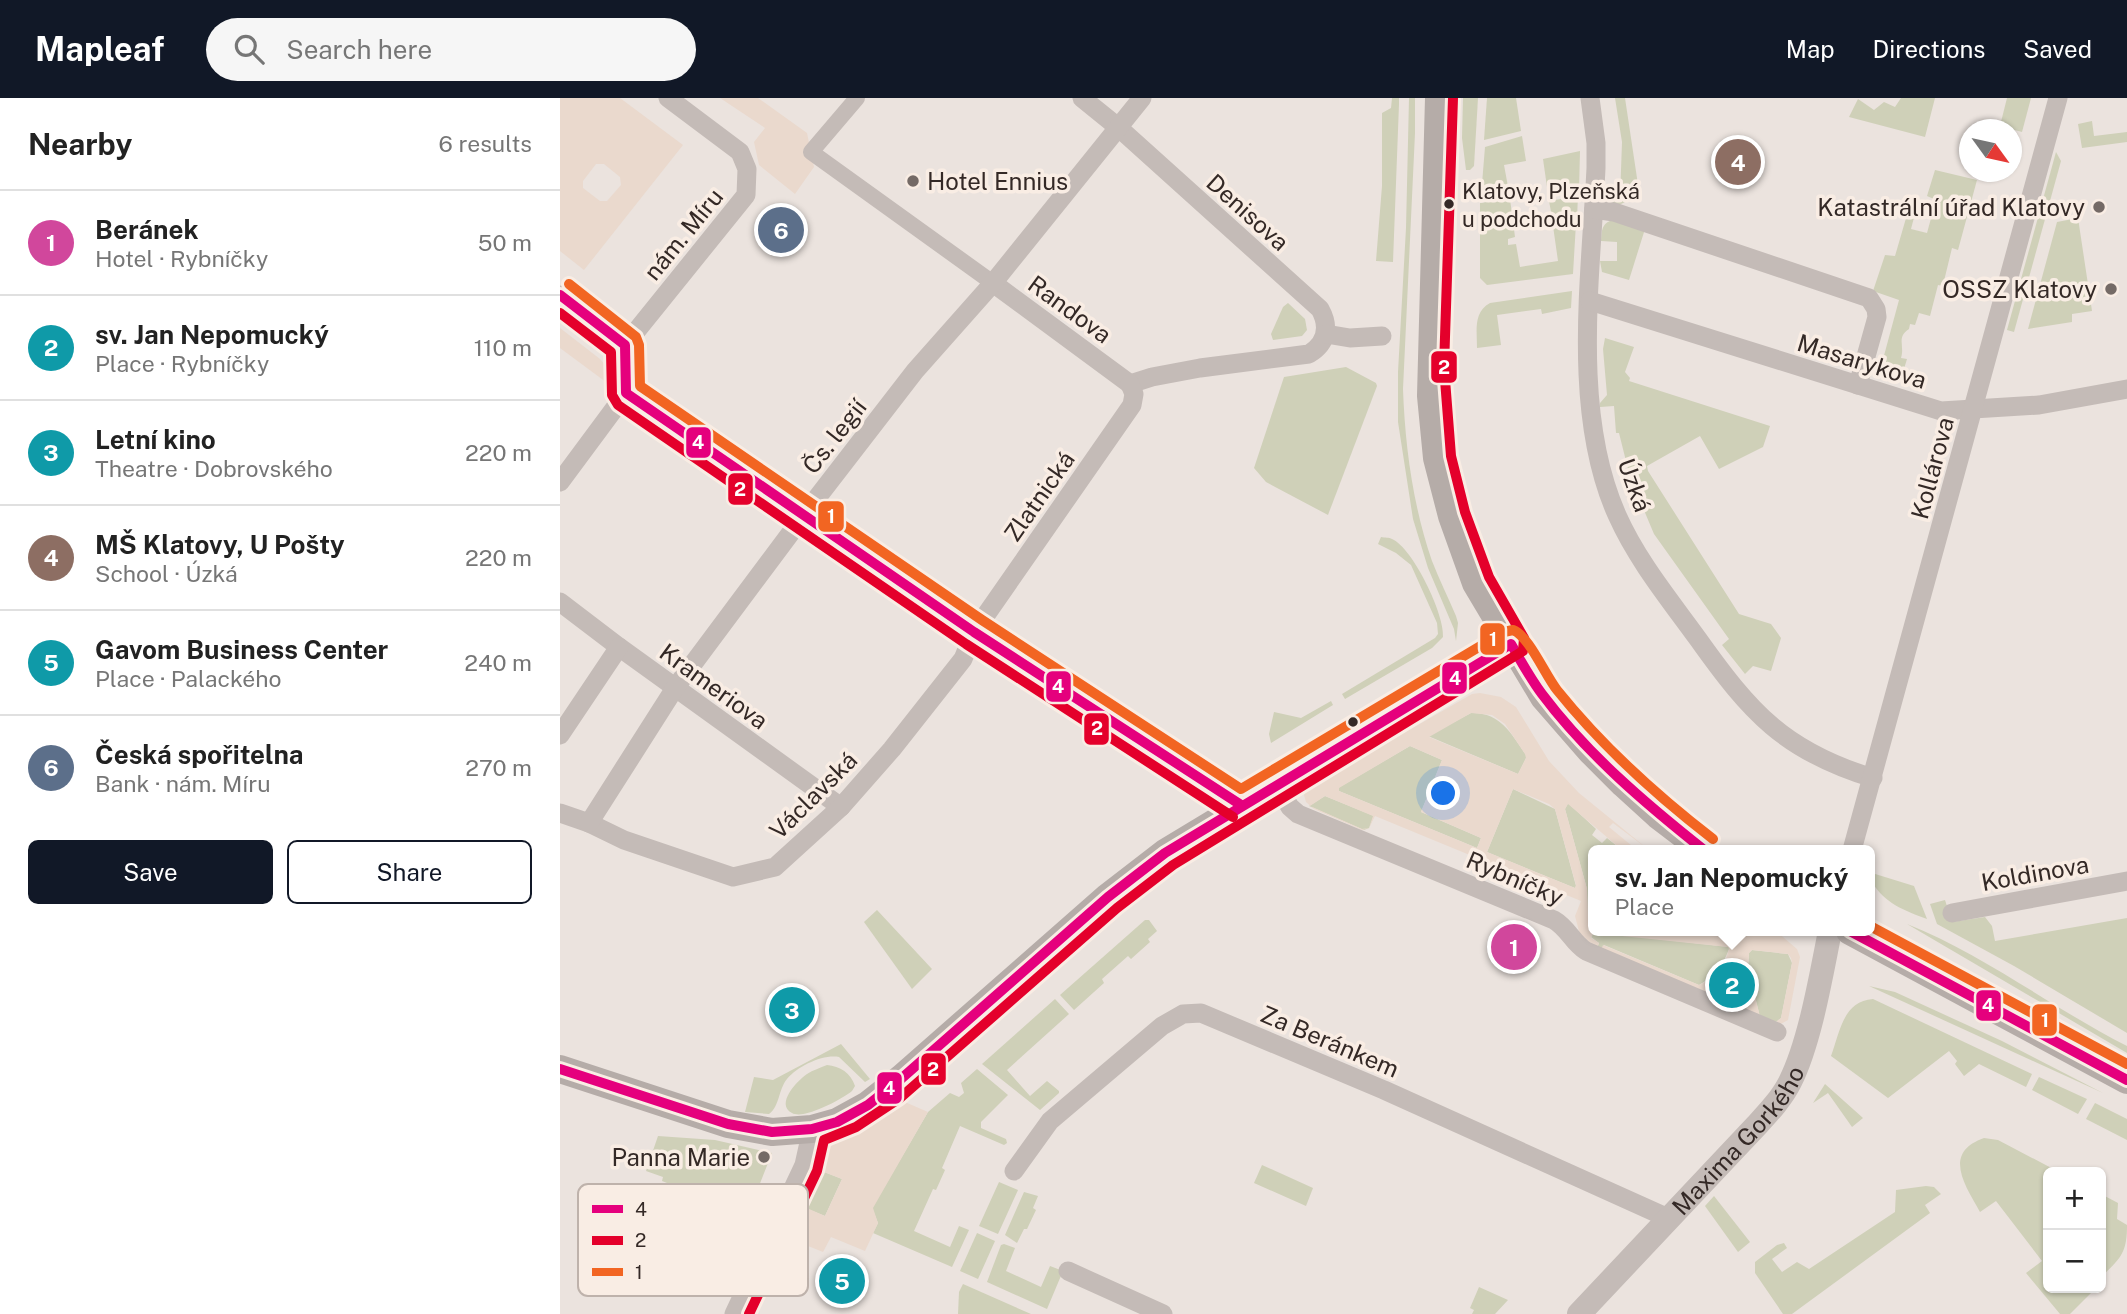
<!DOCTYPE html>
<meta charset="utf-8">
<style>
:root{--surface:#fff;--page:#f6f6f6;--text:#222;--muted:#767676;--line:#e0e0e0;--accent:#111827}
body{margin:0;font-family:"Public Sans",sans-serif;background:var(--page);color:var(--text)}
.controls{position:absolute;right:21px;bottom:21px;display:grid;overflow:hidden;border-radius:10px;box-shadow:0 2px 5px #0004}
.controls button{width:63px;height:63px;display:grid;place-items:center;padding:0;border:0;border-bottom:2px solid var(--line);background:var(--surface);color:var(--text);font:35px sans-serif}
.compass{position:absolute;left:1399px;top:21px;width:63px;height:63px;border-radius:50%;background:var(--surface);box-shadow:0 2px 5px #0004;rotate:123deg}
.you{position:absolute;left:884px;top:696px;width:24px;height:24px;margin:-18px;border:5px solid #fff;border-radius:50%;background:#1a73e8;box-shadow:0 0 0 10px #1a73e833}
.badge{display:grid;place-items:center;width:46px;height:46px;border-radius:50%;background:var(--accent);color:#fff;font-size:23px;font-weight:700}
.pin{position:absolute;translate:-50% -50%;border:4px solid #fff;box-shadow:0 2px 7px #0006}
.popup{position:absolute;left:1028px;top:747px;width:287px;height:91px;box-sizing:border-box;display:grid;place-content:center;border-radius:10px;background:var(--surface);filter:drop-shadow(0 2px 5px #0005);font-size:23px;white-space:nowrap;color:var(--muted)}
.popup b{font-size:26px;color:var(--text)}
.popup::after{content:'';position:absolute;left:50%;top:100%;margin-left:-14px;border:14px solid transparent;border-top-color:var(--surface)}
.list{margin:0;padding:0;list-style:none}
h2{display:flex;justify-content:space-between;align-items:center;height:91px;margin:0;padding:0 28px;font-size:30px}
h2 small{font-size:23px;font-weight:400;color:var(--muted)}
.list li{display:grid;grid-template-columns:46px 1fr auto;gap:21px;align-items:center;box-sizing:border-box;height:105px;padding:0 28px;border-top:2px solid var(--line)}
.list b{display:block;font-size:26px;white-space:nowrap}
.list p{margin:0;font-size:23px;white-space:nowrap;color:var(--muted)}
.list em{font-size:23px;font-style:normal;color:var(--muted)}
.actions{display:flex;gap:14px;padding:21px 28px}
.actions a{flex:1;padding:16px 0;border:2px solid var(--accent);border-radius:10px;text-align:center;font-size:24px;color:var(--accent)}
.actions .main{background:var(--accent);color:#fff}
.icon{flex:none;width:38px;height:38px;fill:none;stroke:currentColor;stroke-width:2;stroke-linecap:round;stroke-linejoin:round}
.map{position:relative;flex:none;width:1567px;height:1216px;overflow:hidden}
header{display:flex;align-items:center;gap:42px;box-sizing:border-box;height:98px;padding:0 35px;background:var(--accent);color:#fff}
header strong{font-size:33px}
nav{display:flex;gap:38px;margin-inline-start:auto;font-size:24px}
.search{width:490px;height:63px;background:var(--page);display:flex;align-items:center;gap:18px;box-sizing:border-box;padding:0 24px;border-radius:38px;color:var(--muted);font-size:26px}
main{display:flex}
aside{flex:1;background:var(--surface)}
.map>svg:first-child{display:block}
</style>
<header>
<strong>Mapleaf</strong>
<div class="search"><svg class="icon" aria-label="search" viewBox="0 0 24 24"><circle cx="10" cy="10" r="6"/><path d="M15 15l6 6"/></svg>Search here</div>
<nav><a>Map</a><a>Directions</a><a>Saved</a></nav>
</header>
<main>
<aside>
<h2>Nearby<small>6 results</small></h2>
<ul class="list">
<li><span class="badge" style="background:#d1479c">1</span><div><b>Beránek</b><p>Hotel · Rybníčky</p></div><em>50 m</em></li>
<li><span class="badge" style="background:#0f9aa8">2</span><div><b>sv. Jan Nepomucký</b><p>Place · Rybníčky</p></div><em>110 m</em></li>
<li><span class="badge" style="background:#0f9aa8">3</span><div><b>Letní kino</b><p>Theatre · Dobrovského</p></div><em>220 m</em></li>
<li><span class="badge" style="background:#8d6e63">4</span><div><b>MŠ Klatovy, U Pošty</b><p>School · Úzká</p></div><em>220 m</em></li>
<li><span class="badge" style="background:#0f9aa8">5</span><div><b>Gavom Business Center</b><p>Place · Palackého</p></div><em>240 m</em></li>
<li><span class="badge" style="background:#5c6f8a">6</span><div><b>Česká spořitelna</b><p>Bank · nám. Míru</p></div><em>270 m</em></li>
</ul>
<div class="actions"><a class="main">Save</a><a>Share</a></div>
</aside>
<div class="map">
<svg width="1567" height="1216" viewBox="0 0 1567 1216">
<rect width="100%" height="100%" fill="#ebe3de"/>
<g fill="#cfd0b8">
<polygon points="832,0 839,0 839,6 833,164 816,163 822,88 822,15 831,10"/>
<path d="M849 0H855V35L843 291C845 348 853 408 872 463 879 481 888 499 896 518L898 525 896 543 894 531 868 470 853 421 838 324V274L846 130Z"/>
<polygon points="903,0 918,0 914,68 910,72 906,72 902,40"/>
<polygon points="927,0 956,0 961,33 924,42"/>
<polygon points="1055,0 1065,0 1080,100 1075,99 1055,109 1046,105 1044,100 1060,100 1062,44"/>
<polygon points="1341,0 1375,0 1365,39 1289,19 1298,1 1314,12 1324,4 1335,9"/>
<polygon points="1447,0 1471,0 1462,34 1440,28"/>
<polygon points="1532,23 1534,38 1567,34 1567,44 1522,50 1518,26"/>
<polygon points="962,38 966,63 944,67 949,94 921,98 925,49"/>
<polygon points="1020,53 1019,92 988,96 983,61"/>
<polygon points="1496,54 1501,63 1454,234 1447,232"/>
<path d="M1375 72 1417 82 1398 152 1392 150 1384 183 1389 185 1388 189 1378 187 1370 218 1359 215 1355 227 1350 226 1349 231C1336 239 1345 248 1341 260L1347 261 1343 274 1322 265 1339 202 1313 193 1325 157 1335 158 1351 103 1358 104 1351 131 1367 135 1376 102 1367 98Z"/>
<polygon points="1018,98 1017,120 993,124 989,103"/>
<polygon points="950,101 955,139 948,141 948,147 956,146 960,169 998,163 993,128 1016,125 1013,176 927,187 920,180 920,105"/>
<polygon points="1518,120 1532,213 1512,216 1512,224 1468,231 1497,124"/>
<path d="M1055 121 1085 131 1069 182 1042 174 1040 163H1057V144L1041 143C1042 130 1042 125 1055 121Z"/>
<path d="M1012 193 1011 210 982 216 981 211 937 217 941 247 917 250C917 233 913 214 930 205Z"/>
<polygon points="728,205 745,221 747,232 742,238 713,242 711,236 723,209"/>
<polygon points="1045,240 1074,249 1065,274 1070,280 1069,283 1210,328 1203,349 1159,371 1140,338 1087,368 1088,373 1179,516 1211,526 1221,540 1211,573 1193,568 1185,576 1162,547 1169,541 1094,436 1070,379 1059,335 1056,335 1054,308 1040,309 1040,305 1047,297 1043,251"/>
<polygon points="786,269 816,285 817,288 768,417 706,384 694,370 724,279"/>
<path d="M821 439C825 440 829 439 832 441 853 450 885 517 883 539L872 550 785 601 782 596 875 540 878 536 877 525 851 467 836 455 818 446Z"/>
<polygon points="771,603 773,607 711,645 709,636 714,614 741,620"/>
<path d="M911 615C940 614 951 635 966 657V660L958 676 868 638Z"/>
<polygon points="850,648 882,662 861,714 921,740 917,750 779,693 778,690"/>
<polygon points="953,691 995,711 1016,788 1015,790 927,754"/>
<polygon points="765,698 814,718 809,730 804,732 749,708"/>
<polygon points="1008,705 1036,731 1032,737 1042,745 1047,740 1062,752 1034,752 1034,824 1028,822 1027,791 1005,711"/>
<path d="M1312 775 1354 788 1367 821C1345 813 1324 805 1312 784Z"/>
<polygon points="1385,802 1392,824 1425,819 1432,828 1435,843 1567,820 1567,935 1454,868 1377,826 1370,806"/>
<polygon points="317,812 372,871 352,891 304,824"/>
<polygon points="585,822 589,822 597,833 588,841 590,844 571,861 568,858 542,881 544,885 514,912 500,897"/>
<path d="M1347 826C1425 857 1492 910 1567 948V955Z"/>
<path d="M1035 834 1169 849V851C1164 866 1152 880 1139 887L1044 847 1041 852 1037 850 1039 845 1031 839Z"/>
<polygon points="1192,852 1228,856 1232,865 1221,920 1216,924 1200,919 1188,870 1189,855"/>
<path d="M1173 880C1183 887 1188 902 1187 914L1149 898C1154 888 1162 881 1173 880Z"/>
<polygon points="1309,888 1335,894 1442,943 1543,995"/>
<polygon points="495,901 509,916 447,972 470,998 487,983 499,993 499,995 480,1012 422,966"/>
<path d="M1313 901 1472 976 1466 989 1419 966 1404 978 1395 966 1397 963 1389 953 1328 1000 1271 958C1280 934 1283 903 1313 901Z"/>
<path d="M281 946 310 981 305 984 279 959C263 956 238 968 227 981 218 992 220 1008 209 1016L185 1014 194 979 213 982Z"/>
<path d="M267 967C280 968 291 975 295 988L292 993C282 1001 244 1022 232 1015 215 1006 237 983 247 976 253 972 260 970 267 967Z"/>
<polygon points="417,971 448,997 421,1024 421,1030 446,1041 447,1045 444,1047 400,1028 382,1070 385,1072 376,1092 373,1091 354,1133 390,1149 399,1128 409,1132 392,1169 313,1135 318,1125 312,1110 368,1014 390,995 399,999 404,995 401,985"/>
<polygon points="1479,979 1527,1001 1518,1016 1472,992"/>
<polygon points="1265,986 1303,1020 1292,1029 1268,995 1253,1005"/>
<polygon points="1535,1005 1567,1021 1567,1042 1526,1021"/>
<polygon points="98,1038 155,1042 212,1055 197,1093 192,1091 178,1124 109,1097 112,1087 102,1083 103,1079 86,1073"/>
<path d="M1424 1040 1438 1042 1499 1074H1488V1190H1536L1510 1216H1500L1466 1175 1482 1163 1436 1103 1420 1114C1405 1087 1382 1055 1424 1040Z"/>
<polygon points="702,1067 753,1090 746,1108 694,1085"/>
<polygon points="262,1073 282,1081 265,1118 240,1108 251,1084"/>
<polygon points="439,1084 458,1092 438,1136 419,1128"/>
<polygon points="1366,1088 1374,1089 1381,1096 1365,1107 1370,1115 1232,1216 1223,1216 1195,1175 1195,1164 1217,1147 1224,1145 1227,1150 1212,1161 1222,1174 1237,1164 1249,1171 1335,1114 1336,1092"/>
<polygon points="464,1094 478,1098 473,1110 476,1112 467,1131 464,1131 457,1145 445,1137"/>
<path d="M1541 1096 1558 1105 1557 1121 1567 1127C1567 1155 1561 1160 1541 1179Z"/>
<polygon points="1154,1098 1190,1144 1178,1154 1145,1108"/>
<polygon points="417,1135 435,1143 418,1181 400,1173"/>
<polygon points="444,1146 455,1150 446,1173 481,1189 490,1168 503,1173 487,1211 427,1184 441,1147"/>
<polygon points="403,1186 471,1216 398,1216 399,1194"/>
<polygon points="919,1189 948,1202 935,1216 912,1216 914,1212 910,1210"/>
</g>
<g fill="#ead9cd" fill-rule="evenodd">
<path d="M0 0H60L123 47 24 172 0 153ZM36 66H44L60 79 61 87 47 103H40L23 90V83Z"/>
<polygon points="160,0 198,0 247,35 254,69 235,96 199,67 194,44 205,30"/>
<polygon points="0,230 40,261 51,274 54,290 0,250"/>
<path d="M920 595 941 599 956 609 989 663 1019 695 1089 752 1053 725 1049 729 1077 752H1062L1008 706 1005 711 1027 791 1028 821 1034 824V833H1114L1171 839 1175 833H1216L1237 851 1240 859 1228 922 1219 927 1026 846 1020 837 1015 818 1021 803 815 718 809 730 802 732 754 711 746 704 744 697 748 690 912 596ZM911 615 932 617 945 626 965 656 966 660 958 676 869 639ZM850 648 882 662 861 714 921 740 917 750 779 693V690ZM953 691 989 706 995 711 1016 787 1015 790 927 754ZM765 698 813 718 809 730 802 731 750 708ZM1033 835 1168 849 1169 851 1165 864 1147 883 1139 887 1043 847 1041 852 1037 850 1039 845 1031 840ZM1192 852 1228 856 1231 860 1232 865 1221 920 1216 924 1200 919 1188 870 1189 855ZM1173 880 1179 884 1184 896 1187 913 1150 898 1153 890 1163 882Z"/>
<path d="M338 1001 368 1014 313 1110 318 1125 305 1153 271 1139 263 1154 233 1142 245 1116 233 1111 262 1052 274 1041 314 1019ZM261 1073 282 1081 265 1118 240 1107 251 1084Z"/>
</g>
<g fill="none" stroke-linecap="round" stroke-linejoin="round">
<polyline stroke="#c4bbb7" stroke-width="16" points="297,0 251,54 433,185"/>
<g stroke="#c4bbb7" stroke-width="19">
<path d="M522 0 559 30 760 211C770 229 767 245 749 256L640 270 592 279 570 286"/>
<path d="M1030 0 1036 45V70C1031 179 1011 314 1057 417 1077 462 1109 501 1138 541 1190 614 1224 653 1313 680"/>
<polyline points="1034,111 1054,114 1309,200 1316,211 1317,219 1298,287"/>
<polyline points="433,185 570,286"/>
<polyline points="0,197 65,247"/>
<polyline points="1030,203 1381,313 1479,307 1567,291"/>
<polyline points="766,236 790,240 822,238"/>
<polyline points="65,247 66,295 414,534 681,707"/>
<polyline points="65,247 186,97 187,71 180,54 108,0"/>
<polyline points="0,384 66,295"/>
<polyline points="0,504 59,549 281,709"/>
<polyline points="0,637 59,549"/>
<path d="M716 686 730 709 738 716 994 822C1008 830 1013 845 1026 853L1217 934"/>
<polyline points="0,715 29,725 64,742 173,779 215,769 281,709 332,651 403,561 414,534 572,307 574,296 570,286"/>
<polyline points="29,725 115,590 253,405 355,273 433,185 582,0"/>
<polyline points="1292,752 1498,0"/>
<polyline points="1392,815 1567,783"/>
<polyline points="454,1073 490,1023 602,928 623,916 641,915 824,992 1108,1120"/>
<polyline points="508,1173 603,1216"/>
<polyline points="174,1216 244,1067 252,1031"/>
</g>
<path stroke="#c4bbb7" stroke-width="24" id="s1" d="M1019 1216 1197 1027C1209 1014 1222 1000 1230 984 1250 944 1261 878 1270 833"/>
<g stroke="#b5aca8" stroke-width="28">
<polyline points="879,0 871,298 877,360 892,418 916,485 984,599 1031,653 1064,686 1098,717 1144,752"/>
<polyline points="1290,833 1567,982"/>
<polyline points="0,971 168,1026 212,1034 252,1031 277,1024 308,1007 342,980 548,799 605,755 951,546"/>
</g>
<defs>
<g id="bus-1">
<polyline points="0,197 65,247 66,295 414,534 681,707"/>
<polyline points="1290,833 1567,982"/>
<path d="M0 971 168 1026 212 1034 252 1031 277 1024 308 1007 342 980 548 799 605 755 951 546C961 563 970 580 982 596 1027 656 1086 706 1144 752"/>
</g>
<g id="bus-2">
<polyline points="0,215 51,254 52,297 58,307 406,546 673,719"/>
<polyline points="189,1216 257,1073 264,1042 296,1029 340,1000 557,810 613,767 963,553 964,540 929,479 905,414 891,358 884,269 893,0"/>
</g>
<g id="bus-3">
<path d="M9 186 76 239 79 247 80 288 422 522 681 691 944 534 953 532C969 538 985 577 997 592 1042 648 1096 697 1153 741"/>
<polyline points="1310,828 1567,966"/>
</g>
</defs>
<use href="#bus-1" stroke="#f9ede4" stroke-width="16"/>
<use href="#bus-2" stroke="#f9ede4" stroke-width="16"/>
<use href="#bus-3" stroke="#f9ede4" stroke-width="16"/>
<use href="#bus-1" stroke="#e5007d" stroke-width="10"/>
<use href="#bus-2" stroke="#e4002b" stroke-width="10"/>
<use href="#bus-3" stroke="#f26522" stroke-width="10"/>
</g>
<g fill="#746a66" stroke="#f9ede4" stroke-width="2.5">
<circle cx="353" cy="83" r="7"/>
<circle cx="1539" cy="109" r="7"/>
<circle cx="1551" cy="191" r="7"/>
<circle cx="204" cy="1059" r="7"/>
</g>
<g fill="#342926" stroke="#f9ede4" stroke-width="2.5">
<circle cx="889" cy="106" r="6"/>
<circle cx="793" cy="624" r="6"/>
</g>
<g text-anchor="middle" dominant-baseline="central" stroke-width="7" stroke-linejoin="round" paint-order="stroke">
<g font-size="22" fill="#342926" stroke="#f9ede4" text-anchor="start">
<text x="902" y="93">Klatovy, Plzeňská<tspan x="902" dy="28">u podchodu</tspan></text>
</g>
<g font-size="24" fill="#342926" stroke="#f9ede4" text-anchor="end">
<text x="367" y="83" text-anchor="start">Hotel Ennius</text>
<text x="1525" y="109">Katastrální úřad Klatovy</text>
<text x="1537" y="191">OSSZ Klatovy</text>
<text x="190" y="1059">Panna Marie</text>
</g>
<g font-size="24" fill="#342926" stroke="#f9ede4">
<text transform="translate(688 114) rotate(42)">Denisova</text>
<text transform="translate(123 136) rotate(-51)">nám. Míru</text>
<text transform="translate(510 211) rotate(36)">Randova</text>
<text transform="translate(1302 263) rotate(17)">Masarykova</text>
<text transform="translate(274 338) rotate(-52)">Čs. legií</text>
<text transform="translate(1372 370) rotate(-75)">Kollárova</text>
<text transform="translate(1075 387) rotate(70)">Úzká</text>
<text transform="translate(479 398) rotate(-55)">Zlatnická</text>
<text transform="translate(154 588) rotate(36)">Krameriova</text>
<text transform="translate(253 697) rotate(-45)">Václavská</text>
<text transform="translate(1475 775) rotate(-10)">Koldinova</text>
<text transform="translate(955 780) rotate(23)">Rybníčky</text>
<text transform="translate(770 943) rotate(23)">Za Beránkem</text>
<text stroke="none"><textPath href="#s1" startOffset="236">Maxima Gorkého</textPath></text>
</g>
</g>
<rect x="18" y="1086" width="230" height="112" rx="10" fill="#f9ede4" stroke="#beb2ab" stroke-width="2"/>
<rect x="32" y="1107" width="31" height="8" fill="#e5007d"/>
<rect x="32" y="1138" width="31" height="9" fill="#e4002b"/>
<rect x="32" y="1170" width="31" height="8" fill="#f26522"/>
<g font-size="19" fill="#342926">
<text x="75" y="1118">4</text>
<text x="75" y="1149">2</text>
<text x="75" y="1181">1</text>
</g>
<g stroke="#f9ede4" stroke-width="2.5">
<rect x="870" y="252" width="28" height="34" rx="7" fill="#e4002b"/>
<rect x="125" y="328" width="27" height="33" rx="7" fill="#e5007d"/>
<rect x="167" y="374" width="27" height="34" rx="7" fill="#e4002b"/>
<rect x="257" y="402" width="28" height="33" rx="7" fill="#f26522"/>
<rect x="919" y="524" width="27" height="34" rx="7" fill="#f26522"/>
<rect x="881" y="563" width="27" height="34" rx="7" fill="#e5007d"/>
<rect x="485" y="572" width="27" height="33" rx="7" fill="#e5007d"/>
<rect x="523" y="614" width="27" height="34" rx="7" fill="#e4002b"/>
<rect x="1415" y="891" width="27" height="33" rx="7" fill="#e5007d"/>
<rect x="1471" y="905" width="27" height="34" rx="7" fill="#f26522"/>
<rect x="360" y="954" width="27" height="34" rx="7" fill="#e4002b"/>
<rect x="316" y="973" width="27" height="34" rx="7" fill="#e5007d"/>
</g>
<g font-size="19" text-anchor="middle" font-weight="bold" fill="#fff">
<text x="884" y="276">2</text>
<text x="138" y="351">4</text>
<text x="180" y="398">2</text>
<text x="271" y="425">1</text>
<text x="933" y="548">1</text>
<text x="895" y="587">4</text>
<text x="498" y="595">4</text>
<text x="537" y="637">2</text>
<text x="1428" y="914">4</text>
<text x="1485" y="929">1</text>
<text x="373" y="978">2</text>
<text x="329" y="997">4</text>
</g>
</svg>
<div class="controls">
<button>+</button>
<button>−</button>
</div>
<svg class="compass" viewBox="-18 -18 36 36"><path d="M0-13l5 13h-10z" fill="#e53935"/><path d="M0 13l5-13h-10z" fill="#767676"/></svg>
<div class="you"></div>
<div class="pin badge" style="left:954px;top:849px;background:#d1479c">1</div>
<div class="pin badge" style="left:1172px;top:887px;background:#0f9aa8">2</div>
<div class="popup"><b>sv. Jan Nepomucký</b>Place</div>
<div class="pin badge" style="left:232px;top:912px;background:#0f9aa8">3</div>
<div class="pin badge" style="left:1178px;top:64px;background:#8d6e63">4</div>
<div class="pin badge" style="left:282px;top:1183px;background:#0f9aa8">5</div>
<div class="pin badge" style="left:221px;top:132px;background:#5c6f8a">6</div>
</div>
</main>
